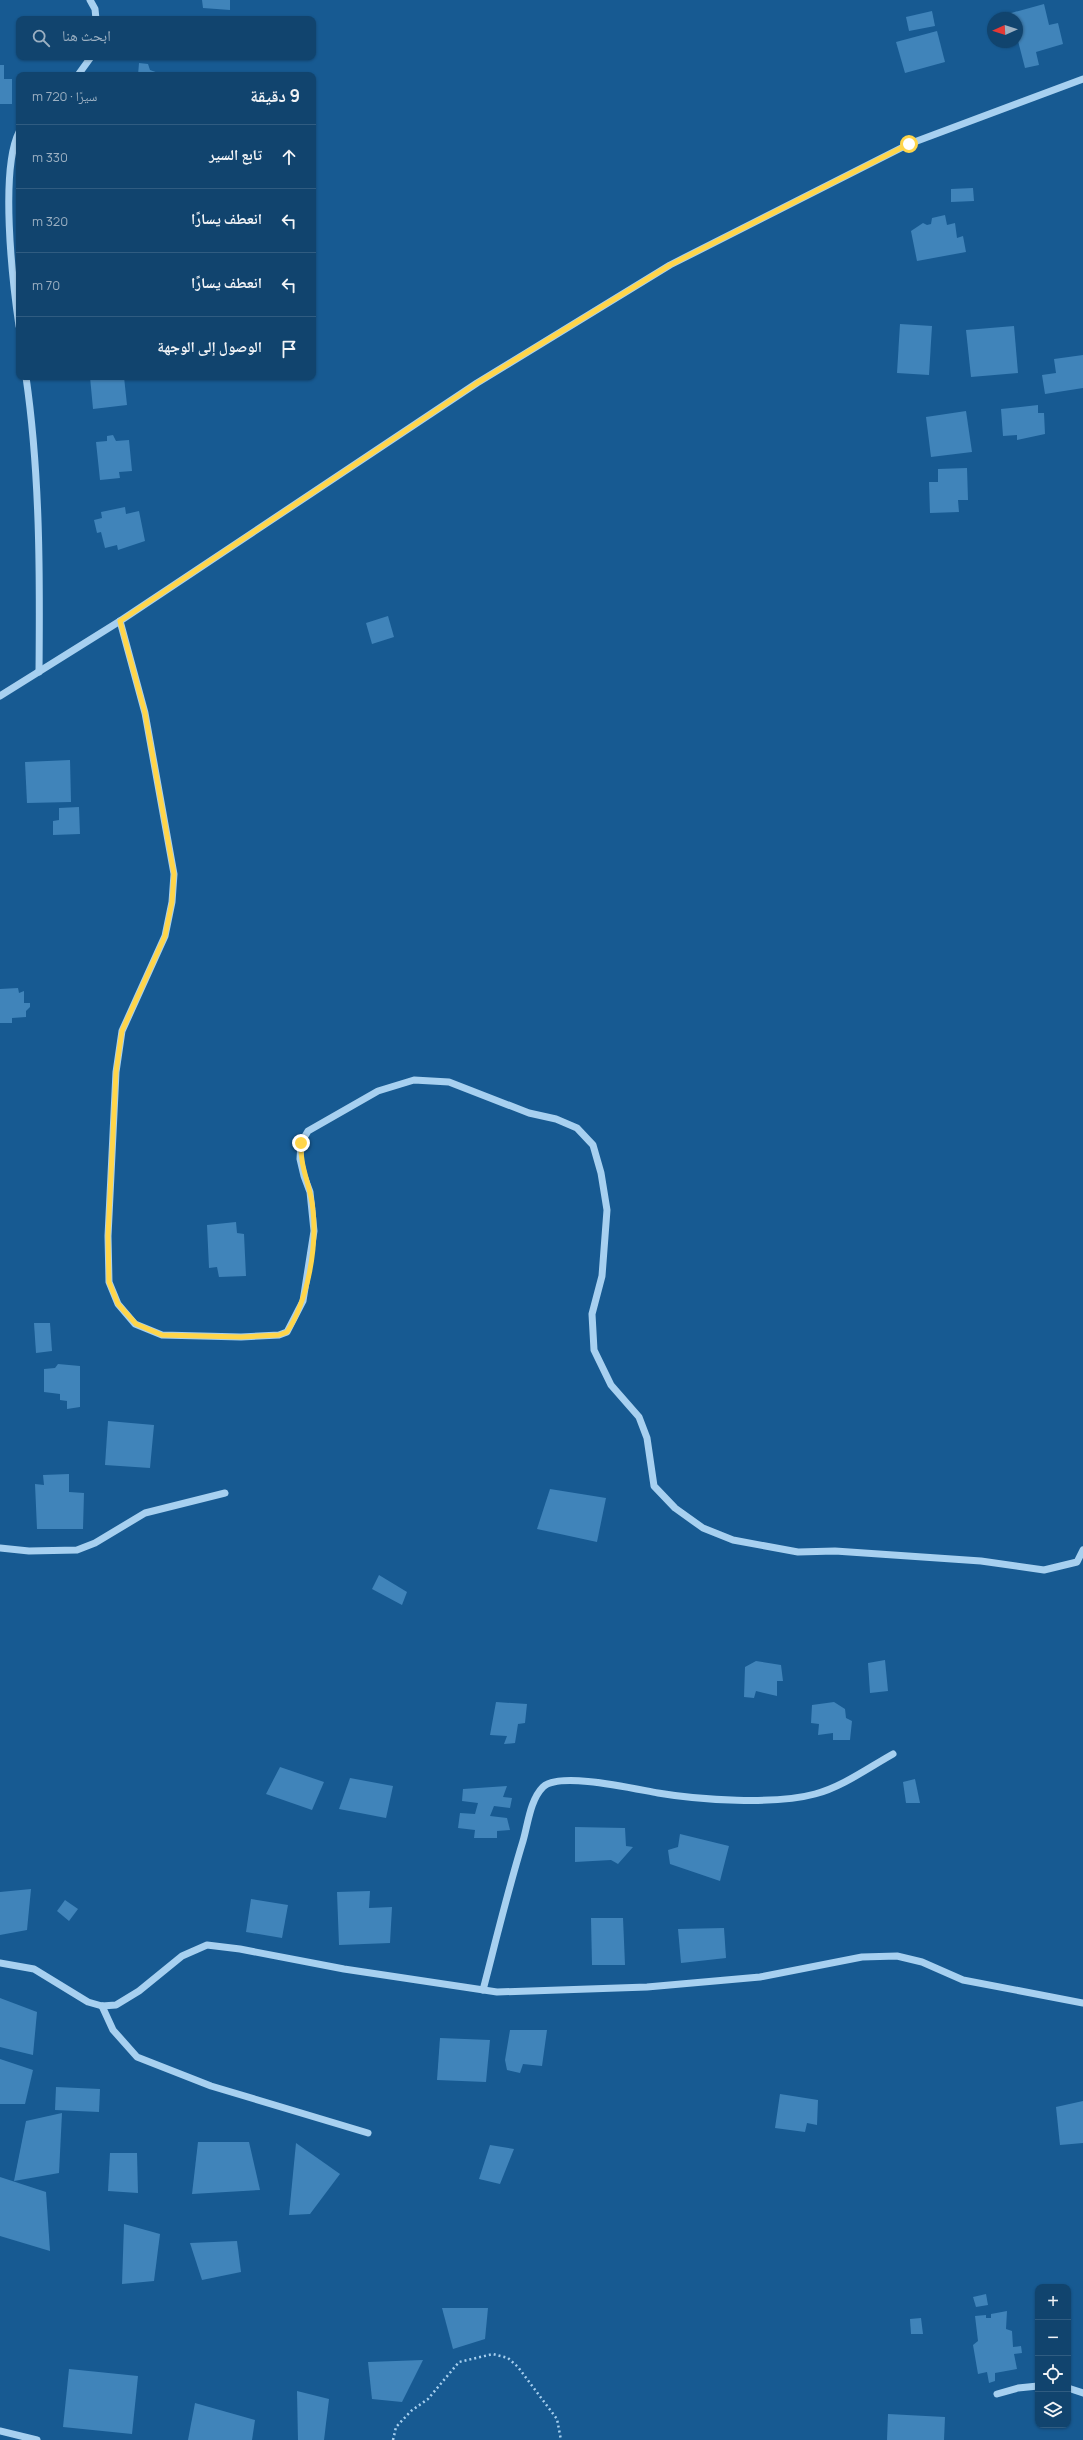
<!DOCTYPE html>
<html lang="ar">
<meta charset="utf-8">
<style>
:root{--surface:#11446e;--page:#1e4e76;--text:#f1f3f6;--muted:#9cb0c2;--line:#305c81}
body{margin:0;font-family:Manrope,"Noto Naskh Arabic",sans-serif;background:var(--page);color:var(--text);direction:rtl}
.controls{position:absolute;right:12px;bottom:12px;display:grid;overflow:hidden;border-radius:8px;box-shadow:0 1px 3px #0004}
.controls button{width:36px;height:36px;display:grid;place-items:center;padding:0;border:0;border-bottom:1px solid var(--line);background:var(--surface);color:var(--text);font:20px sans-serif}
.compass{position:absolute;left:987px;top:12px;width:36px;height:36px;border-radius:50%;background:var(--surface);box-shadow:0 1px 3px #0004;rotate:267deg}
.stop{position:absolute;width:12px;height:12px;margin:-9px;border:3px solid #ffd54a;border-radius:50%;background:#fff}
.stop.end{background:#ffd54a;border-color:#fff;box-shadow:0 1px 4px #0008}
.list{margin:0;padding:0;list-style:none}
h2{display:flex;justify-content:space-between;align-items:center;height:52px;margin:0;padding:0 16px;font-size:17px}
h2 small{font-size:13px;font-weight:400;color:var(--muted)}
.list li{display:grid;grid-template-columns:26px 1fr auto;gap:12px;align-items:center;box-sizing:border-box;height:64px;padding:0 16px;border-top:1px solid var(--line)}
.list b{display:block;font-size:15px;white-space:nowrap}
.list em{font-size:13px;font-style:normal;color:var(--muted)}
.icon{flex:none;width:22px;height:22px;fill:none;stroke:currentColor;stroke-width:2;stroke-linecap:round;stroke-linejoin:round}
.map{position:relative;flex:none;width:1083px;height:2440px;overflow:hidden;direction:ltr}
.search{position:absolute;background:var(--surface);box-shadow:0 1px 3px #0004;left:16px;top:16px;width:300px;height:44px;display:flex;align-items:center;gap:10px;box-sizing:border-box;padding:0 14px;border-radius:8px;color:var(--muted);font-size:15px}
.panel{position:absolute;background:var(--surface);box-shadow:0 1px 3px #0004;left:16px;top:72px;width:300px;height:308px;border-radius:8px;direction:rtl}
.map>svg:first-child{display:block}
</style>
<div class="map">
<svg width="1083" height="2440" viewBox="0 0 1083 2440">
<rect width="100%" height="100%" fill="#175a92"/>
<g fill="#4084ba">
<polygon points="202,0 230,0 230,10 203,8"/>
<polygon points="1044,4 1049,25 1058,23 1063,44 1036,52 1039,65 1025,68 1017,37 1017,18 1012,18 1011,13"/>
<polygon points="932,11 935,26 909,31 906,17"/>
<polygon points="59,16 72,18 72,19 58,19"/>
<polygon points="937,31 945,62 905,73 896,42"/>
<polygon points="139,63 148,64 150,70 164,75 138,75"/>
<polygon points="0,65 4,65 4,79 12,79 12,104 0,104"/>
<polygon points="973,188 974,201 951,202 951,189"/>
<polygon points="945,215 947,225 955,223 957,238 963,236 966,252 917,261 911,231 923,223 927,225 931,224 932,218"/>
<polygon points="900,324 932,326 929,375 897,373"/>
<polygon points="1014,326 1018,373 971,377 966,330"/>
<polygon points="1083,355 1083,388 1045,394 1042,375 1056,373 1054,359"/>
<polygon points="90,377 124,377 127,405 93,409"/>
<polygon points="1038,405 1038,413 1044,413 1045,434 1017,440 1017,435 1003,436 1001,409"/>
<polygon points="966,411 972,452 931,457 926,417"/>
<polygon points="113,435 116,441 129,440 132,471 119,472 120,478 100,480 96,442 107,441 107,436"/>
<polygon points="967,468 968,500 958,500 959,512 930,513 929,482 938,482 938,469"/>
<polygon points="125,507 126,514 139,511 145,541 118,550 117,545 105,548 101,532 97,533 94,520 102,518 101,512"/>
<polygon points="388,616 394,637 372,644 366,623"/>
<polygon points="70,760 71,802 27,803 25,762"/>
<polygon points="79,807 80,834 53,835 53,821 59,820 59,808"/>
<polygon points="18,988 19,993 24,991 24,1003 30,1003 30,1007 26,1011 26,1017 12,1018 12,1023 0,1023 0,989"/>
<polygon points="236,1222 237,1233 244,1234 246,1276 219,1277 217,1267 209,1268 207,1225"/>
<polygon points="34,1323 50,1323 52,1351 36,1353"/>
<polygon points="58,1364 80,1366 80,1407 67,1409 67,1401 60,1400 60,1394 44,1392 44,1369 55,1368"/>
<polygon points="108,1421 154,1425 150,1468 105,1465"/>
<polygon points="69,1474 69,1492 84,1493 83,1529 37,1529 35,1484 44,1485 43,1475"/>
<polygon points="550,1489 606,1498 597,1542 537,1529"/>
<polygon points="379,1575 407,1592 402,1605 372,1589"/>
<polygon points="885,1660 888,1691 870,1693 868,1663"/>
<polygon points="756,1661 781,1665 783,1681 777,1681 777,1696 756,1691 754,1698 744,1697 745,1667"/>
<polygon points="496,1702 527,1704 525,1723 518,1724 515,1743 504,1744 507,1736 490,1735"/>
<polygon points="834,1702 845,1709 846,1718 852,1721 850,1740 833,1740 833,1733 818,1735 819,1724 811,1723 812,1705"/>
<polygon points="280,1767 324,1782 312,1810 266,1794"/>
<polygon points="350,1778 393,1786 386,1818 339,1809"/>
<polygon points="915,1779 920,1803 906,1803 903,1782"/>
<polygon points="507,1786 503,1797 512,1798 510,1808 494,1806 490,1816 507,1818 510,1830 497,1831 497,1838 474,1838 475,1830 458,1828 460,1813 475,1814 478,1803 462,1801 463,1789"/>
<polygon points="575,1827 625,1828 626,1846 633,1847 618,1864 611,1860 575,1862"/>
<polygon points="680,1834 729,1846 720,1881 670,1864 668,1850 678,1847"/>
<polygon points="31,1889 27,1930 0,1935 0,1892"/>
<polygon points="370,1891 369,1908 392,1907 390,1943 339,1945 337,1892"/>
<polygon points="251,1899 288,1905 282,1938 246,1932"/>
<polygon points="65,1900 78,1909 69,1921 57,1911"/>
<polygon points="591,1918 623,1918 625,1965 592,1965"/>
<polygon points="724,1928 726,1958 681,1963 678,1929"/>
<polygon points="0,1998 37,2012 33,2055 0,2047"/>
<polygon points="510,2030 547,2030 542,2066 523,2064 520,2073 507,2070 505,2060"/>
<polygon points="440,2038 490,2040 486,2082 437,2080"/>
<polygon points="0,2059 33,2070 25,2104 0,2104"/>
<polygon points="56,2087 100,2089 99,2112 55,2110"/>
<polygon points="780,2094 818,2100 817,2125 807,2123 805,2132 775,2128"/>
<polygon points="1083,2101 1083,2143 1060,2145 1056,2107"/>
<polygon points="62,2113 59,2173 14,2181 26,2121"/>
<polygon points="198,2142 249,2142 260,2190 192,2194"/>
<polygon points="296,2143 340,2174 310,2214 289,2215"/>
<polygon points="490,2145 514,2149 500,2184 479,2179"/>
<polygon points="110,2153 137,2153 138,2193 108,2191"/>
<polygon points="0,2177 46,2192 50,2251 0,2236"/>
<polygon points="124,2224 160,2234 154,2281 122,2284"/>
<polygon points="237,2241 241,2272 202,2280 190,2243"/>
<polygon points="986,2294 988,2305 976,2307 973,2297"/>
<polygon points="442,2308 488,2308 485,2339 453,2349"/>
<polygon points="1007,2311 1006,2329 1012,2331 1013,2347 1021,2346 1022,2353 1014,2354 1017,2369 995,2373 995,2381 989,2383 987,2372 978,2374 973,2345 978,2341 975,2316 986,2315 986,2318 991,2318 991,2314"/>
<polygon points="921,2318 923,2334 911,2334 910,2319"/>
<polygon points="423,2360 402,2402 372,2399 368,2362"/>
<polygon points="69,2369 138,2376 132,2434 63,2427"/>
<polygon points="297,2391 329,2399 324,2440 298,2440"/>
<polygon points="195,2403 255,2420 252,2440 188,2440"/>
<polygon points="888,2414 945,2417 944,2440 887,2440"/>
</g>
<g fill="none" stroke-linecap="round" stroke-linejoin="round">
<polyline stroke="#a7d0f0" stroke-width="2.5" stroke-dasharray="2 3" stroke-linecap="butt" points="393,2440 396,2427 411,2411 428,2399 459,2362 493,2354 508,2358 518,2367 557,2419 561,2440"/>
<g stroke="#a7d0f0" stroke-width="7">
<polyline points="90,0 95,9 96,19"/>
<polyline points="78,75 91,57"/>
<path d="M19 132C0 170 12 278 19 326"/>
<path d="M26 377C40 474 40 574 39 672"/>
<polyline points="120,621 145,713 174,874 172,902 165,936 122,1031 116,1072 108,1236 109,1282 118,1304 135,1324 162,1335 241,1337 279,1335 287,1332 303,1301 314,1231 310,1192 304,1176 300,1159 301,1143 308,1131 378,1091 414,1080 449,1082 529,1113 556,1119 577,1128 593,1145 601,1173 607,1210 602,1276 592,1314 594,1350 611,1385 639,1417 647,1438 654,1486 675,1508 703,1528 733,1540 798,1552 835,1551 981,1561 1044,1570 1077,1562 1083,1550"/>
<polyline points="0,696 120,621 477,383 670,265 909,144 1083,79"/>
<polyline points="0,1548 29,1551 77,1550 95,1543 145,1513 225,1493"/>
<polyline points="0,1963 34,1969 88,2002 102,2006 116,2005 139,1991 182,1956 207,1945 240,1949 344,1969 497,1992 647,1987 760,1977 862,1957 897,1956 922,1962 963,1980 1083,2003"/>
<path d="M483 1990C496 1940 508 1890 523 1841 528 1824 530 1800 543 1787 559 1771 635 1789 658 1793 699 1800 775 1805 815 1794 842 1787 868 1768 893 1754"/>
<polyline points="102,2006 113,2030 137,2057 211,2086 368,2133"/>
<polyline points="1068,2388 1083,2393"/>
<polyline points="997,2394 1018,2388 1038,2386"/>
<polyline points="0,2431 37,2440"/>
</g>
</g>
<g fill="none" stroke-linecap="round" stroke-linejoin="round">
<path stroke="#ffd54a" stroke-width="5" d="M301 1143C300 1170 311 1185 313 1210 317 1247 308 1300 287 1332L279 1335 241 1337 162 1335 136 1324 118 1304 109 1282 108 1236 116 1072 122 1031 165 936 172 902 174 874 145 713 120 621 477 383 670 265 909 144"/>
</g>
</svg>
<div class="controls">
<button>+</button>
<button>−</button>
<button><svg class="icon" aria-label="locate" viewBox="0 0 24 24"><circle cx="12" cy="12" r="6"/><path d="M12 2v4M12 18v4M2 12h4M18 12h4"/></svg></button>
<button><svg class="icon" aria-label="layers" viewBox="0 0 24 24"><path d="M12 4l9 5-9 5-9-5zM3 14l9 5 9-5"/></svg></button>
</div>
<svg class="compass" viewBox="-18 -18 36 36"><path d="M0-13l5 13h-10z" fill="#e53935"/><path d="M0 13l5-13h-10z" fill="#9cb0c2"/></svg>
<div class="stop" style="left:909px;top:144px"></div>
<div class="stop end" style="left:301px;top:1143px"></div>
<div class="search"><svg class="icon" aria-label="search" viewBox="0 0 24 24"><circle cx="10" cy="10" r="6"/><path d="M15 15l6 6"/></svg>ابحث هنا</div>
<section class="panel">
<h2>9 دقيقة<small>سيرًا · 720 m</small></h2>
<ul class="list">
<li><svg class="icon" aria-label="ahead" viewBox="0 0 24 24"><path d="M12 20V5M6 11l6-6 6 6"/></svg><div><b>تابع السير</b></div><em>330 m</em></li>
<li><svg class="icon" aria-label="left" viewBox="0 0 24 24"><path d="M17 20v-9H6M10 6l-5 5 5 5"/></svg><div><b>انعطف يسارًا</b></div><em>320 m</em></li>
<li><svg class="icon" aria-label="left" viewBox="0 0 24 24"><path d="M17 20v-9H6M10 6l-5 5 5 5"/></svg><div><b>انعطف يسارًا</b></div><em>70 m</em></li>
<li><svg class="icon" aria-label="arrive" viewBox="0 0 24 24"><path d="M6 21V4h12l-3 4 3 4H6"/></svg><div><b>الوصول إلى الوجهة</b></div></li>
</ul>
</section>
</div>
